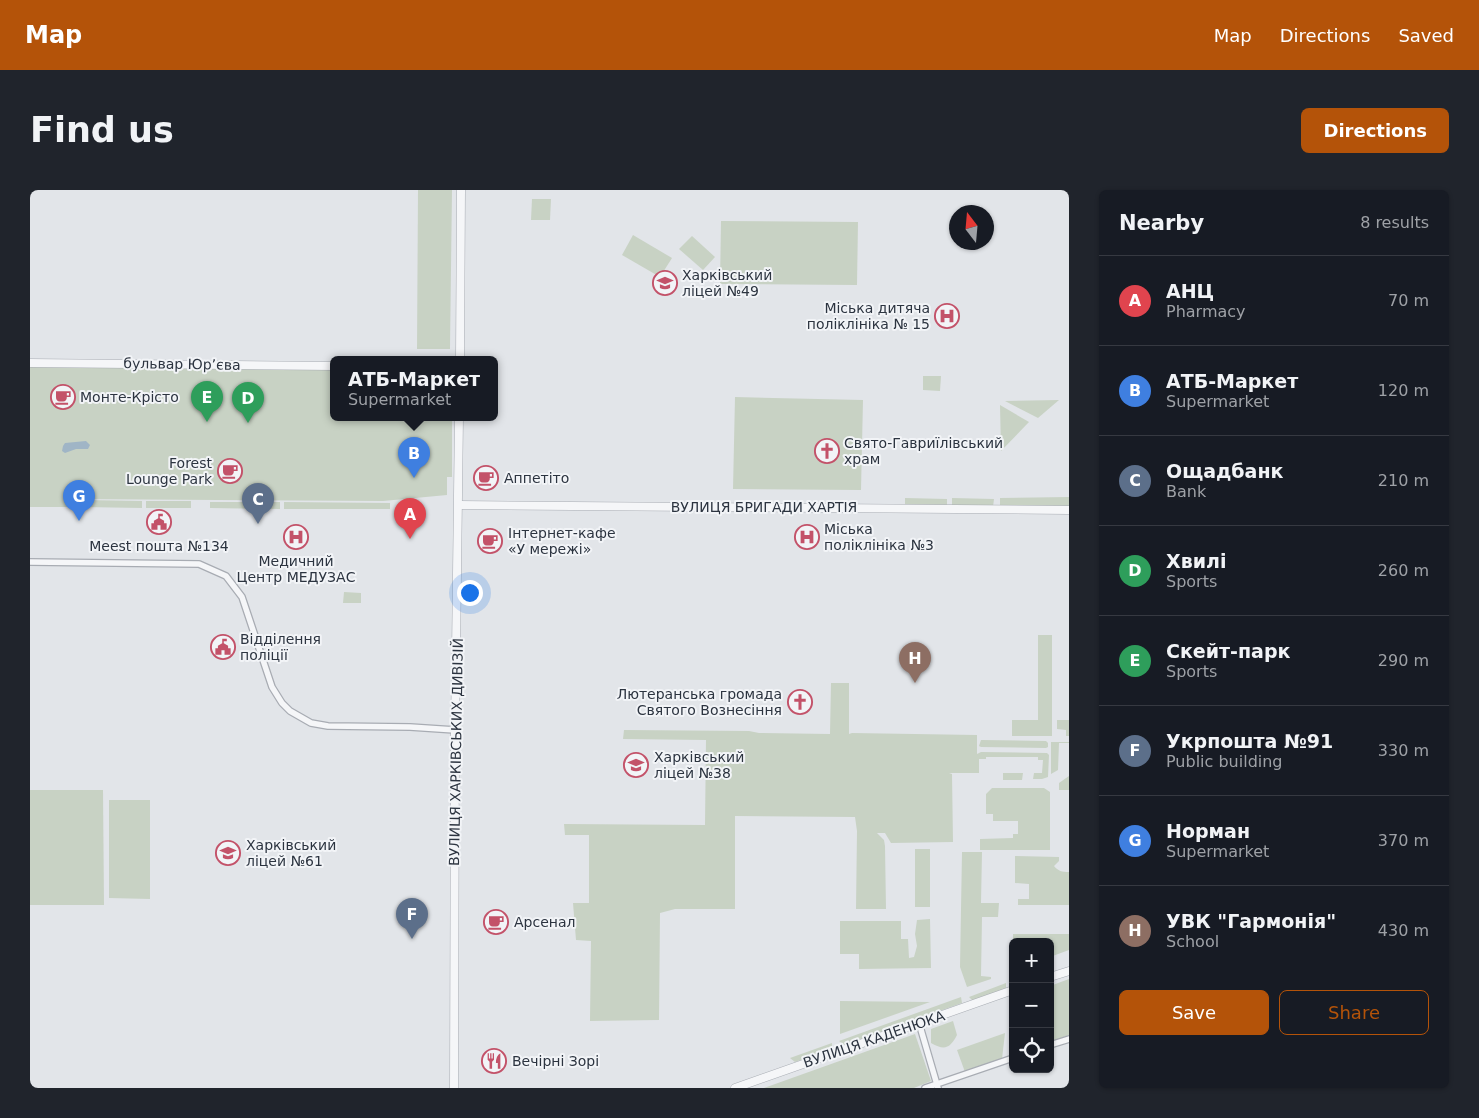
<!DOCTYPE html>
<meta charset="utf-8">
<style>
:root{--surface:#171b24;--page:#20242c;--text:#f1f3f6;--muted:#9ea1a6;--line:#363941;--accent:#b45309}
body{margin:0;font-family:"DejaVu Sans",sans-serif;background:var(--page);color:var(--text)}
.controls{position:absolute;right:15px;bottom:15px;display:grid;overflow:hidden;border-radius:8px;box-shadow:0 1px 4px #0004}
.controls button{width:45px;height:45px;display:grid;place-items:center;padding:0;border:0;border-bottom:1px solid var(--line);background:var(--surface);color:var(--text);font:25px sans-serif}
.compass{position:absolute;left:919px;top:15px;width:45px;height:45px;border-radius:50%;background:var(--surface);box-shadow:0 1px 4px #0004;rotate:344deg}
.you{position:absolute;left:439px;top:402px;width:18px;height:18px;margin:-12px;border:4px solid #fff;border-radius:50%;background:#1a73e8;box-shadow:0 0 0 8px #1a73e833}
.badge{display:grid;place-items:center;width:32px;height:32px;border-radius:50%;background:var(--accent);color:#fff;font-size:16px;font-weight:700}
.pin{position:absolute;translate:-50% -41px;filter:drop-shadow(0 1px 2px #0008)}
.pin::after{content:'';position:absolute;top:26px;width:18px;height:15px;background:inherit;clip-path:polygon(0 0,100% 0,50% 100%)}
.popup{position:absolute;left:300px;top:166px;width:168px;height:65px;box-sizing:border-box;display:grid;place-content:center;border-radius:8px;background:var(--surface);filter:drop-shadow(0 1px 4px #0005);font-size:16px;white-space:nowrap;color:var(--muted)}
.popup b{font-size:19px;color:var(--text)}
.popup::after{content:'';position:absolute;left:50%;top:100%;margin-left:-10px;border:10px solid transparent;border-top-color:var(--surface)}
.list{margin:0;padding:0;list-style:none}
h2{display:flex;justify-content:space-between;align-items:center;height:65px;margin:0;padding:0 20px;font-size:21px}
h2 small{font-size:16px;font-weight:400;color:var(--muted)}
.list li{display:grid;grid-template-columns:32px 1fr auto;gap:15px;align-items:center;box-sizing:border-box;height:90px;padding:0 20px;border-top:1px solid var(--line)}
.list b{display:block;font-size:19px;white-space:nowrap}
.list p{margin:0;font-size:16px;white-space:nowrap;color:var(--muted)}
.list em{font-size:16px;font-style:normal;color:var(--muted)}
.actions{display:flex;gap:10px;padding:15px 20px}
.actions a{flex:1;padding:11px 0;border:1px solid var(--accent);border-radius:8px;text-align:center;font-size:18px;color:var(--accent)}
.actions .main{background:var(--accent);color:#fff}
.icon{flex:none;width:28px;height:28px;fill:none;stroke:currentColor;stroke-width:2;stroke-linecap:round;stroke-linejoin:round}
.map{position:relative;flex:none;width:1039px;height:898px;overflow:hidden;border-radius:8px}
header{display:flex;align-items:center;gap:30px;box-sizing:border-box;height:70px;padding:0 25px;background:var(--accent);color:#fff}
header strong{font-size:24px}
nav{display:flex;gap:28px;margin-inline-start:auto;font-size:18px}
.intro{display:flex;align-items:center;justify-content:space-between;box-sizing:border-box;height:120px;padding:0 30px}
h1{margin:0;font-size:35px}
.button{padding:12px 22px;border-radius:8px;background:var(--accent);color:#fff;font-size:18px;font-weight:700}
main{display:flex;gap:30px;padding:0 30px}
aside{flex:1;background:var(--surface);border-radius:8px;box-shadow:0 1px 4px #0004}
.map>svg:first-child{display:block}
</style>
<header>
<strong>Map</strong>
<nav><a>Map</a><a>Directions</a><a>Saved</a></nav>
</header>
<div class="intro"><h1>Find us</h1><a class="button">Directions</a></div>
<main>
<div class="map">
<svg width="1039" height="898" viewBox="0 0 1039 898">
<rect width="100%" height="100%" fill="#e2e5e9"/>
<g fill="#c8d2c4">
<polygon points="388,0 422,0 420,159 387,159"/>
<polygon points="502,9 521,9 520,30 501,30"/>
<polygon points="691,31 828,32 827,95 690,94"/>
<polygon points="603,45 642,68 630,87 592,65"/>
<polygon points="662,46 685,67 673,80 649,59"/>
<polygon points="0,176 304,178 304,227 422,227 422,287 417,287 417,305 353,311 39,309 39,317 0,317"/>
<polygon points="893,186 911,186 910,201 893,200"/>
<polygon points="705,207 833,210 831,300 703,299"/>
<polygon points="1029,210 1008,228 975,211"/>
<polygon points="970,215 999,232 971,261"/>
<polygon points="1039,307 1039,316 970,317 970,308"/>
<polygon points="875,308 917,309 917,316 875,316"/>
<polygon points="922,308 964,309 963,317 922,316"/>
<polygon points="53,310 112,311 112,318 53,317"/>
<rect x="116" y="311" width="45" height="7"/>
<polygon points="180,312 250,312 250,319 180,318"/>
<polygon points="254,312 360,313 360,319 254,319"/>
<polygon points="314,402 331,403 331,413 313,413"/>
<polygon points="1008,445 1022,445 1022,546 982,546 982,530 1008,530"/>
<polygon points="801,493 819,493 819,544 822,543 947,545 947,564 951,562 1017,563 1019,565 1018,587 1012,589 1003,589 1004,583 1012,583 1013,570 1008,570 1008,567 956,567 956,569 949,569 949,583 919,583 922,584 923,652 861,653 855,643 847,643 854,650 855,656 856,719 826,719 827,641 825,627 705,626 705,719 645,719 630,723 629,830 560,831 561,751 546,750 543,713 559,713 559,645 535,645 534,634 675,635 676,550 593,549 594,540 719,541 729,543 800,544"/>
<polygon points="1027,530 1039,530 1039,546 1036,546 1036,540 1027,539"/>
<polygon points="951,550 1016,551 1018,553 1018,557 1016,558 951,557 949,556"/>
<polygon points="1021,552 1039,552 1039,553 1029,553 1028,580 1021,584"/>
<polygon points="973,583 993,583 992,590 973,590"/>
<polygon points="1039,586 1039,600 1029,600 1029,593"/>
<polygon points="962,598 1014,598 1020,602 1020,660 950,660 950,649 983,648 983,644 988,644 988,631 963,631 963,624 956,624 956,604"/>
<polygon points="0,600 73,600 74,715 0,715"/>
<polygon points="79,610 120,610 120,709 79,708"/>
<rect x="885" y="659" width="15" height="58"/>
<polygon points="932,662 952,662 951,713 969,713 968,727 952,727 951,786 961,787 961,789 937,797 930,777"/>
<path d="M985 666 1029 667V671L1024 676C1028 681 1032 682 1039 682V715H988V709H999V694L985 693Z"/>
<polygon points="900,729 901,778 829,779 829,764 810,764 810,731 871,731 871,749 878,749 879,768 884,767 887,756 885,744 887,730"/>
<polygon points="983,744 1039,744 1039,760 1020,767 1020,752 983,752"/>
<polygon points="1039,789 1039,845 1020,852 1020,796"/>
<polygon points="976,793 976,798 943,811 939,807"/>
<polygon points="931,807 932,813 814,855 809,851"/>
<polygon points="810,811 900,812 810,844"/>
<path d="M923 831 927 845C920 858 915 861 901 853V839Z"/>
<polygon points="975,843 972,869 935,882 927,860"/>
<polygon points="885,844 901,891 884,898 734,898"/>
<polygon points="802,853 802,859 765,872 760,868"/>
</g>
<polygon fill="#a0b5c6" points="56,251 60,255 58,259 46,259 35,263 32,261 33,256 35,253"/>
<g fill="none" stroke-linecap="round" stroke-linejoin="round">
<defs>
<g id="minor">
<polyline points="0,372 169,374 196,386 212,407 242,497 252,513 260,521 281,533 298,536 380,537 425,540"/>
<polyline points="889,833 908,898"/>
<polyline points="1020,855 1039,849"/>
<polyline points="895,898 983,868"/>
</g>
<g id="tertiary">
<polyline points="430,169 431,0"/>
<polyline points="0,173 304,176"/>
<polyline points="429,315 1039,320"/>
<polyline points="1020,787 1039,781"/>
<polyline points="424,898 425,540 429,227"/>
<polyline points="705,898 983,800"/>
</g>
</defs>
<use href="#minor" stroke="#a8acb3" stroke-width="8"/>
<use href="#tertiary" stroke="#a8acb3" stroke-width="9"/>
<use href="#minor" stroke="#f5f6f8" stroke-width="5.5"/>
<use href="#tertiary" stroke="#f5f6f8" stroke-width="8"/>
</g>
<defs>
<symbol id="school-ring" viewBox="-11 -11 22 22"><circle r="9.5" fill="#f2f4f7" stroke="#c35269" stroke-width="1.5"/><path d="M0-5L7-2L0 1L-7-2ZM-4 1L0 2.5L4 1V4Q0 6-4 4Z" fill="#c35269"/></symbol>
<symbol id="hospital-ring" viewBox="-11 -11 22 22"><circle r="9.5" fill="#f2f4f7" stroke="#c35269" stroke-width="1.5"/><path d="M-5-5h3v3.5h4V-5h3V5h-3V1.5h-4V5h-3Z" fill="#c35269"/></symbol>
<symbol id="cafe-ring" viewBox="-11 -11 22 22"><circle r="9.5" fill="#f2f4f7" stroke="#c35269" stroke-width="1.5"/><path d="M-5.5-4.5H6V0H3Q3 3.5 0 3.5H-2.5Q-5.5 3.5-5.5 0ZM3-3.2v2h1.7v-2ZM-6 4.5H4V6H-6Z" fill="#c35269"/></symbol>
<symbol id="church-ring" viewBox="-11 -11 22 22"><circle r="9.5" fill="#f2f4f7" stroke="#c35269" stroke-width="1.5"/><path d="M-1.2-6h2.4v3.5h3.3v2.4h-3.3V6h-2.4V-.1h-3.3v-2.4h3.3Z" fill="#c35269"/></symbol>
<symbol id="civic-ring" viewBox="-11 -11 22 22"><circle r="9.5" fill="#f2f4f7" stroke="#c35269" stroke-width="1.5"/><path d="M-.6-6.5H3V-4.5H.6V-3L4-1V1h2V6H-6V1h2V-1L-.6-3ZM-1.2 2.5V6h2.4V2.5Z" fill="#c35269"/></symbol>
<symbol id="restaurant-ring" viewBox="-11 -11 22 22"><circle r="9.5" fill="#f2f4f7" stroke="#c35269" stroke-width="1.5"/><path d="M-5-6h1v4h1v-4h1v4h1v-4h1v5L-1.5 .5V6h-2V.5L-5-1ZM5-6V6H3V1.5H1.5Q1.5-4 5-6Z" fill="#c35269"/></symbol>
</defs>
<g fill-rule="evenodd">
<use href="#school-ring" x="621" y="79" width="28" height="28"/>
<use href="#hospital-ring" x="903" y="112" width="28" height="28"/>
<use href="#cafe-ring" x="19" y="193" width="28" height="28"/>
<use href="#church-ring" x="783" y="247" width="28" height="28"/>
<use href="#cafe-ring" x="186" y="267" width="28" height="28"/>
<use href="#cafe-ring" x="442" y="274" width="28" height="28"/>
<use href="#civic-ring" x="115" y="318" width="28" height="28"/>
<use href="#hospital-ring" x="252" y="333" width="28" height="28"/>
<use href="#hospital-ring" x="763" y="333" width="28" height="28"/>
<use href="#cafe-ring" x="446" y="337" width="28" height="28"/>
<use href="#civic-ring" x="179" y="443" width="28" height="28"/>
<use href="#church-ring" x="756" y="498" width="28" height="28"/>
<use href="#school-ring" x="592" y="561" width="28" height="28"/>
<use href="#school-ring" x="184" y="649" width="28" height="28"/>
<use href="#cafe-ring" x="452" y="718" width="28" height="28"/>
<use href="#restaurant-ring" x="450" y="857" width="28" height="28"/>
</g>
<g text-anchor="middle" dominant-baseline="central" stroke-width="4" stroke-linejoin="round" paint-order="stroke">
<g font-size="14" fill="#2c3440" stroke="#f2f4f7" text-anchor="start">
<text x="652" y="85">Харківський<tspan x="652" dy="16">ліцей №49</tspan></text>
<text x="900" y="118" text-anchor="end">Міська дитяча<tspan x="900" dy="16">поліклініка № 15</tspan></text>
<text x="50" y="207">Монте-Крісто</text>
<text x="814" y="253">Свято-Гавриїлівський<tspan x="814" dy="16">храм</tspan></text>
<text x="182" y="273" text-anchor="end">Forest<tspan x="182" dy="16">Lounge Park</tspan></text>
<text x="474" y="288">Аппетіто</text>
<text x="794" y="339">Міська<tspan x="794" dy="16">поліклініка №3</tspan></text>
<text x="478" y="343">Інтернет-кафе<tspan x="478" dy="16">«У мережі»</tspan></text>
<text x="129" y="356" text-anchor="middle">Meest пошта №134</text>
<text x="266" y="371" text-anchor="middle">Медичний<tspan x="266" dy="16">Центр МЕДУЗАС</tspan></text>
<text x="210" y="449">Відділення<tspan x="210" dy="16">поліції</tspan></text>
<text x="752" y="504" text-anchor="end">Лютеранська громада<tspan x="752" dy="16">Святого Вознесіння</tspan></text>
<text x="624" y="567">Харківський<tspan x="624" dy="16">ліцей №38</tspan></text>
<text x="216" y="655">Харківський<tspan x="216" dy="16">ліцей №61</tspan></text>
<text x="484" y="732">Арсенал</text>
<text x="482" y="871">Вечірні Зорі</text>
</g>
<g font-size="14" fill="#2c3440" stroke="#f2f4f7">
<text transform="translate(152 174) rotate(1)">бульвар Юрʼєва</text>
<text x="734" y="317">ВУЛИЦЯ БРИГАДИ ХАРТІЯ</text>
<text transform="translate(426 562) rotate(-89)">ВУЛИЦЯ ХАРКІВСЬКИХ ДИВІЗІЙ</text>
<text transform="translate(844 849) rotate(-19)">ВУЛИЦЯ КАДЕНЮКА</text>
</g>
</g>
</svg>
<div class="controls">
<button>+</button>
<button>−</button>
<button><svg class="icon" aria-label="locate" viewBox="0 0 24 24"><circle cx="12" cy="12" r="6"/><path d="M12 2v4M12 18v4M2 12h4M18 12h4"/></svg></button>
</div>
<svg class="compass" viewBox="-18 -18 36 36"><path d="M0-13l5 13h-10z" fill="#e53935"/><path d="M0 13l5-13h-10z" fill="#9ea1a6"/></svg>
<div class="you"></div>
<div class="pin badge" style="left:380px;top:349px;background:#e0444e">A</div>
<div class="pin badge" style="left:384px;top:288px;background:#3f7fe0">B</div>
<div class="popup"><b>АТБ-Маркет</b>Supermarket</div>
<div class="pin badge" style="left:228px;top:334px;background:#5c6f8a">C</div>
<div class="pin badge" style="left:218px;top:233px;background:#2e9e5b">D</div>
<div class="pin badge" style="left:177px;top:232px;background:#2e9e5b">E</div>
<div class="pin badge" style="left:382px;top:749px;background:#5c6f8a">F</div>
<div class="pin badge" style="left:49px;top:331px;background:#3f7fe0">G</div>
<div class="pin badge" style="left:885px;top:493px;background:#8d6e63">H</div>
</div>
<aside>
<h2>Nearby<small>8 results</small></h2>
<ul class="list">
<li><span class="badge" style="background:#e0444e">A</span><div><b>АНЦ</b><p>Pharmacy</p></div><em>70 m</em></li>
<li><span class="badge" style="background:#3f7fe0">B</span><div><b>АТБ-Маркет</b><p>Supermarket</p></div><em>120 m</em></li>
<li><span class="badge" style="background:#5c6f8a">C</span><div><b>Ощадбанк</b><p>Bank</p></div><em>210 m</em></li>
<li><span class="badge" style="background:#2e9e5b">D</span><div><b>Хвилі</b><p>Sports</p></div><em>260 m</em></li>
<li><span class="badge" style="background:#2e9e5b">E</span><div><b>Скейт-парк</b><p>Sports</p></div><em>290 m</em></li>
<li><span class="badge" style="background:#5c6f8a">F</span><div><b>Укрпошта №91</b><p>Public building</p></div><em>330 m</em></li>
<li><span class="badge" style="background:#3f7fe0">G</span><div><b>Норман</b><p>Supermarket</p></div><em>370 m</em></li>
<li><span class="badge" style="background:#8d6e63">H</span><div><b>УВК &quot;Гармонія&quot;</b><p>School</p></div><em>430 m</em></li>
</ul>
<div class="actions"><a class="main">Save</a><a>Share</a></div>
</aside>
</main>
